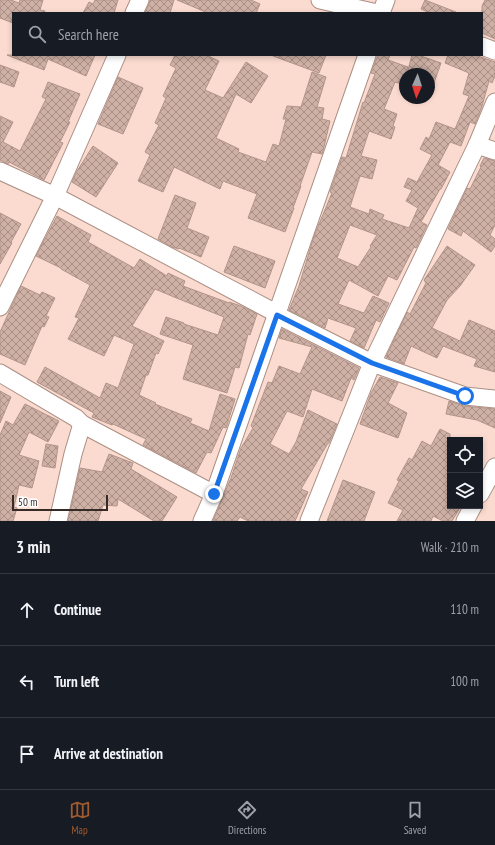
<!DOCTYPE html>
<meta charset="utf-8">
<style>
:root{--surface:#171b24;--page:#20242c;--text:#f1f3f6;--muted:#9ea1a6;--line:#363941;--accent:#9f5a2d}
body{margin:0;font-family:"PT Sans Narrow",sans-serif;background:var(--page);color:var(--text)}
.controls{position:absolute;right:12px;bottom:12px;display:grid;overflow:hidden;border-radius:0px;box-shadow:0 2px 6px #0003}
.controls button{width:36px;height:36px;display:grid;place-items:center;padding:0;border:0;border-bottom:1px solid var(--line);background:var(--surface);color:var(--text);font:20px sans-serif}
.compass{position:absolute;left:399px;top:68px;width:36px;height:36px;border-radius:50%;background:var(--surface);box-shadow:0 2px 6px #0003;rotate:183deg}
.scale{position:absolute;left:12px;bottom:10px;width:96px;box-sizing:border-box;padding-left:4px;border:2px solid #362a26;border-top:0;font-size:11px;line-height:14px;white-space:nowrap;color:#362a26;-webkit-text-stroke:3px #fff;paint-order:stroke}
.stop{position:absolute;width:12px;height:12px;margin:-9px;border:3px solid #1a73e8;border-radius:50%;background:#fff}
.stop.end{background:#1a73e8;border-color:#fff;box-shadow:0 1px 4px #0008}
.list{margin:0;padding:0;list-style:none}
h2{display:flex;justify-content:space-between;align-items:center;height:52px;margin:0;padding:0 16px;font-size:17px}
h2 small{font-size:13px;font-weight:400;color:var(--muted)}
.list li{display:grid;grid-template-columns:26px 1fr auto;gap:12px;align-items:center;box-sizing:border-box;height:72px;padding:0 16px;border-top:1px solid var(--line)}
.list b{display:block;font-size:15px;white-space:nowrap}
.list em{font-size:13px;font-style:normal;color:var(--muted)}
.icon{flex:none;width:22px;height:22px;fill:none;stroke:currentColor;stroke-width:2;stroke-linecap:round;stroke-linejoin:round}
.map{position:relative;flex:none;width:495px;height:521px;overflow:hidden}
.search{position:absolute;background:var(--surface);box-shadow:0 2px 6px #0003;left:12px;right:12px;top:12px;height:44px;display:flex;align-items:center;gap:10px;box-sizing:border-box;padding:0 14px;border-radius:0px;color:var(--muted);font-size:15px}
.sheet{height:268px;background:var(--surface)}
nav{display:flex;justify-content:space-around;align-items:center;box-sizing:border-box;height:56px;border-top:1px solid var(--line);background:var(--surface);font-size:11px;color:var(--muted)}
nav a{display:grid;justify-items:center;gap:2px}
nav .on{color:var(--accent)}
.map>svg:first-child{display:block}
</style>
<div class="map">
<svg width="495" height="521" viewBox="0 0 495 521">
<defs>
<pattern id="building-cross-hatch" width="8" height="8" patternUnits="userSpaceOnUse"><rect width="8" height="8" fill="#ceb0a5"/><path d="M0 0l8 8M0 8l8-8" fill="none" stroke="#a88f86"/></pattern>
</defs>
<rect width="100%" height="100%" fill="#fbdbd0"/>
<g fill="url(#building-cross-hatch)" stroke="#b2948a" fill-rule="evenodd">
<polygon points="0,0 11,0 19,3 20,0 43,0 40,10 45,11 44,13 13,13 13,23 0,18"/>
<polygon points="95,0 118,0 114,13 83,13 89,2 93,4"/>
<polygon points="150,0 174,0 170,13 145,13 149,4"/>
<polygon points="177,0 251,0 260,4 256,13 208,13"/>
<polygon points="425,0 456,12 455,13 430,13 421,9"/>
<polygon points="485,0 495,0 495,39 482,33 482,6"/>
<polygon points="7,55 95,55 86,76 48,59 44,70"/>
<polygon points="175,55 206,55 219,61 205,90 223,98 246,62 268,76 251,103 236,94 216,138 239,149 238,152 266,162 273,144 279,146 286,119 283,119 287,106 301,107 312,72 326,77 317,107 324,108 322,119 330,121 324,147 322,154 312,152 300,186 301,186 293,208 294,208 285,232 248,218 257,194 223,181 220,189 174,167 163,192 138,181 150,155 145,152 159,125 155,123 166,98 163,96 176,68 170,65"/>
<polygon points="273,55 326,55 319,73 273,56"/>
<path d="M378 55H390L388 60 408 67 402 84 395 82 384 109 397 114 393 126 395 127 391 139 369 131 361 156 377 160 372 179 360 176 350 207 369 214 370 209 384 215 382 219 409 228 418 208 406 201 412 190 404 187 408 178 417 182 432 155 420 149 426 137 429 139 436 122 455 129 469 96 463 94 469 73 445 63 448 55H475L495 62V76L492 83 489 81 482 106 475 124 470 122 461 146 450 142 438 165 450 172 441 189H440L421 222 427 225 416 248 414 247 397 280 388 276 378 296 349 280 338 304 364 313 373 296 389 303 380 322 376 320 364 348 350 341 356 328 328 318 325 328 289 310 299 286 314 236 332 193 330 192 342 157 346 158 363 102 364 103 375 74 371 73ZM350 225 377 235 370 246 371 247 358 267 337 258Z"/>
<polygon points="412,55 418,55 441,63 430,94 429,93 429,74 407,74"/>
<polygon points="0,65 19,72 14,87 0,82"/>
<polygon points="118,77 143,88 123,134 98,124"/>
<polygon points="48,82 80,94 68,122 70,122 60,142 63,143 44,180 9,162 8,164 0,160 0,116 13,122 3,142 20,151 46,99 42,97"/>
<polygon points="93,146 118,163 96,197 72,182 77,171"/>
<polygon points="484,158 495,161 495,225 490,235 495,239 495,246 491,252 463,231 461,236 448,229 467,188 470,189 481,167 480,166"/>
<polygon points="175,195 196,203 187,228 209,237 201,257 179,248 179,249 172,247 158,239"/>
<polygon points="0,213 21,224 11,242 12,243 0,264"/>
<polygon points="57,216 91,235 88,242 134,268 140,259 167,276 168,273 185,281 183,286 229,303 229,302 241,306 257,314 250,335 248,334 239,368 235,367 227,393 183,379 193,345 160,334 166,317 184,323 184,324 218,335 224,317 174,297 155,289 132,326 164,341 158,354 156,353 148,375 146,375 139,395 156,403 155,404 192,419 190,423 209,431 220,394 235,399 226,428 223,427 211,453 207,452 196,473 143,445 146,439 113,424 112,425 92,417 94,413 37,382 45,367 100,398 106,383 118,388 134,344 114,335 104,356 68,339 79,318 75,317 90,285 61,269 61,268 36,256"/>
<polygon points="234,246 275,261 265,288 224,272"/>
<polygon points="447,246 475,265 460,286 447,300 432,328 460,341 469,320 495,331 495,372 474,366 477,359 443,346 437,358 411,346 404,364 386,357 407,312 410,314 426,283 424,280"/>
<polygon points="21,286 40,295 42,292 55,298 46,316 49,317 44,327 42,326 25,365 0,354 0,332"/>
<polygon points="282,329 359,368 354,380 351,378 342,401 312,389 303,417 287,411 270,444 289,454 296,442 308,410 337,424 329,443 328,443 301,489 308,492 295,521 248,521 240,517 237,521 213,521 231,478 241,448 253,428 251,426 268,382 272,383 279,366 300,374 312,347 279,338"/>
<polygon points="380,377 398,383 388,403 407,413 398,438 360,424 371,393"/>
<polygon points="0,391 11,397 0,423"/>
<polygon points="449,401 464,406 495,409 495,428 477,420 446,414"/>
<polygon points="25,404 59,421 48,442 29,432 19,455 39,461 32,488 19,485 14,507 17,508 13,521 0,521 0,435 6,421 13,425"/>
<polygon points="440,429 450,434 450,506 461,506 452,521 443,521 433,516 431,521 397,521 403,510 388,503 399,481 397,480 409,458 412,460 422,441 431,446"/>
<polygon points="46,444 58,446 55,468 42,466"/>
<polygon points="109,454 133,463 131,469 177,497 162,521 154,521 118,499 117,506 103,505 98,521 68,521 80,468 102,472"/>
<polygon points="343,480 375,492 364,521 327,521"/>
</g>
<g fill="none" stroke-linecap="round" stroke-linejoin="round">
<defs>
<g id="minor">
<polyline points="320,0 377,13"/>
<polyline points="134,13 140,0"/>
<polyline points="381,13 386,0"/>
<polyline points="482,46 495,51"/>
<polyline points="477,145 495,151"/>
<polyline points="0,171 55,196 274,312 277,315 372,363 465,396 495,399"/>
<polyline points="0,307 55,196 117,55"/>
<polyline points="0,373 76,418 82,424 214,494"/>
<polyline points="480,494 495,467"/>
<polyline points="58,521 73,454 82,424"/>
<polyline points="202,521 214,494 367,55"/>
<polyline points="309,521 372,363 477,145 495,102"/>
<polyline points="465,521 473,506"/>
</g>
</defs>
<use href="#minor" stroke="#ac8f84" stroke-width="19"/>
<use href="#minor" stroke="#fff" stroke-width="17"/>
</g>
<g fill="none" stroke-linecap="round" stroke-linejoin="round">
<polyline stroke="#1a73e8" stroke-width="5" points="214,494 277,315 372,363 465,396"/>
</g>
</svg>
<div class="controls">
<button><svg class="icon" aria-label="locate" viewBox="0 0 24 24"><circle cx="12" cy="12" r="6"/><path d="M12 2v4M12 18v4M2 12h4M18 12h4"/></svg></button>
<button><svg class="icon" aria-label="layers" viewBox="0 0 24 24"><path d="M12 4l9 5-9 5-9-5zM3 14l9 5 9-5"/></svg></button>
</div>
<svg class="compass" viewBox="-18 -18 36 36"><path d="M0-13l5 13h-10z" fill="#e53935"/><path d="M0 13l5-13h-10z" fill="#9ea1a6"/></svg>
<div class="scale">50 m</div>
<div class="stop" style="left:465px;top:396px"></div>
<div class="stop end" style="left:214px;top:494px"></div>
<div class="search"><svg class="icon" aria-label="search" viewBox="0 0 24 24"><circle cx="10" cy="10" r="6"/><path d="M15 15l6 6"/></svg>Search here</div>
</div>
<section class="sheet">
<h2>3 min<small>Walk · 210 m</small></h2>
<ul class="list">
<li><svg class="icon" aria-label="ahead" viewBox="0 0 24 24"><path d="M12 20V5M6 11l6-6 6 6"/></svg><div><b>Continue</b></div><em>110 m</em></li>
<li><svg class="icon" aria-label="left" viewBox="0 0 24 24"><path d="M17 20v-9H6M10 6l-5 5 5 5"/></svg><div><b>Turn left</b></div><em>100 m</em></li>
<li><svg class="icon" aria-label="arrive" viewBox="0 0 24 24"><path d="M6 21V4h12l-3 4 3 4H6"/></svg><div><b>Arrive at destination</b></div></li>
</ul>
</section>
<nav>
<a class="on"><svg class="icon" aria-label="map" viewBox="0 0 24 24"><path d="M3 6l6-2 6 2 6-2v14l-6 2-6-2-6 2zM9 4v14M15 6v14"/></svg>Map</a>
<a><svg class="icon" aria-label="directions" viewBox="0 0 24 24"><path d="M12 3l9 9-9 9-9-9zM9 14v-3h6M13 9l2 2-2 2"/></svg>Directions</a>
<a><svg class="icon" aria-label="saved" viewBox="0 0 24 24"><path d="M7 4h10v16l-5-4-5 4z"/></svg>Saved</a>
</nav>
